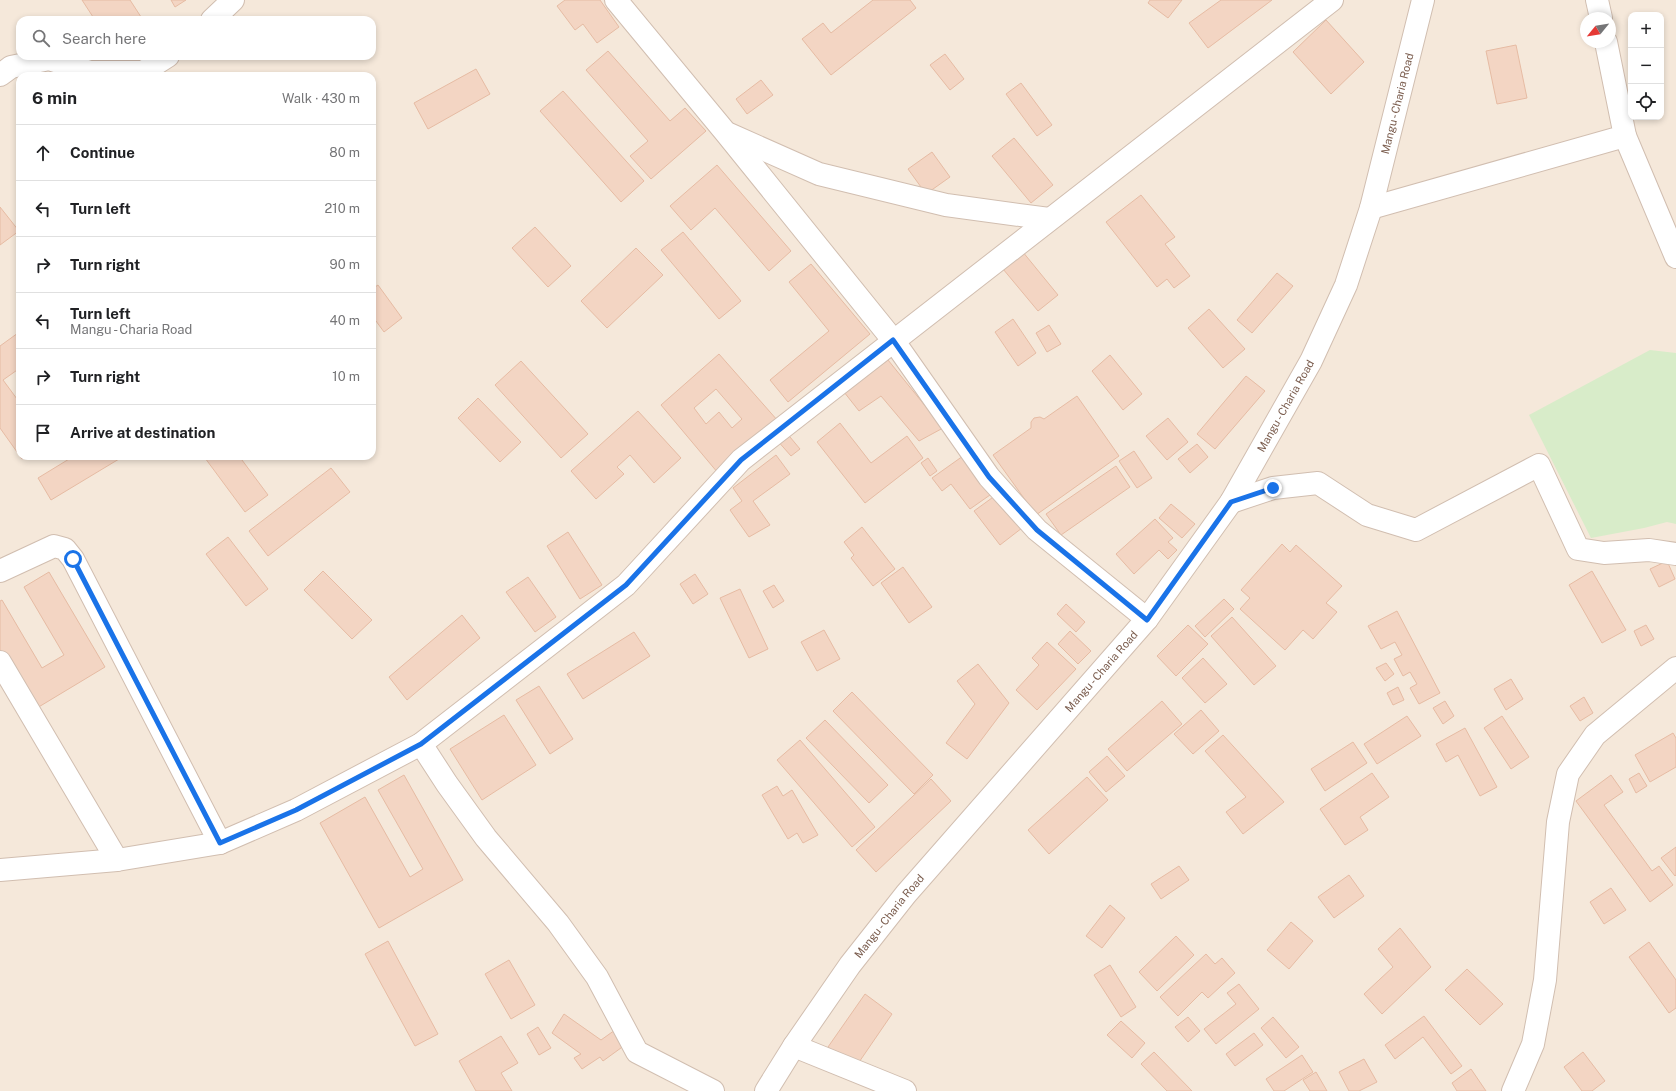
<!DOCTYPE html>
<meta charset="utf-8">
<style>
:root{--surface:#fff;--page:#f6f6f6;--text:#202124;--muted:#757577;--line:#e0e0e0}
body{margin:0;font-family:"Public Sans",sans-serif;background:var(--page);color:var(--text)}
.controls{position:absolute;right:12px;top:12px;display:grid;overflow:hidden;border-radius:8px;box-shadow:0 2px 6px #0003}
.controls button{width:36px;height:36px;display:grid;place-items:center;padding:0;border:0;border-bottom:1px solid var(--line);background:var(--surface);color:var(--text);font:20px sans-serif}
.compass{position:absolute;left:1580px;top:12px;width:36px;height:36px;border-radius:50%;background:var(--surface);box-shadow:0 2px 6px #0003;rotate:240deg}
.stop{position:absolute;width:12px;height:12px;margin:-9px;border:3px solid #1a73e8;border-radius:50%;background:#fff}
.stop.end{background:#1a73e8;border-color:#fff;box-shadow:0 1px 4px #0008}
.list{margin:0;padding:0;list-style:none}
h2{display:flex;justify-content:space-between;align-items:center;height:52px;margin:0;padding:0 16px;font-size:17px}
h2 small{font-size:13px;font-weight:400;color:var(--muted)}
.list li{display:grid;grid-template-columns:26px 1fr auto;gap:12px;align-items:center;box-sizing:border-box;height:56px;padding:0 16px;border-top:1px solid var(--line)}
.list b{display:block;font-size:15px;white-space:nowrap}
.list p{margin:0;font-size:13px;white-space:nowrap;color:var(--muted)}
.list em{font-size:13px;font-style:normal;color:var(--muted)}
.icon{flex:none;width:22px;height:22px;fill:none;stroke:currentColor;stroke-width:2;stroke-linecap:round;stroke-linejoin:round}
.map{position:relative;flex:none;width:1676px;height:1091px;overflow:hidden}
.search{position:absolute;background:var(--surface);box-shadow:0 2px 6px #0003;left:16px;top:16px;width:360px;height:44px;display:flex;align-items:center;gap:10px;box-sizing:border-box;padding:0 14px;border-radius:12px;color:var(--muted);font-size:15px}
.panel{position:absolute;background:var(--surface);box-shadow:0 2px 6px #0003;left:16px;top:72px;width:360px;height:388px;border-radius:12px}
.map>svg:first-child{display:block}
</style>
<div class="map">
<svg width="1676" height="1091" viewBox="0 0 1676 1091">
<rect width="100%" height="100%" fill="#fdf6ec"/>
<path fill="#f5e8da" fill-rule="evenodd" d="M0 0H1676V1091H0ZM1631 15H1661V117H1631ZM1586 18H1610V42H1586ZM20 20H372V56H20ZM20 76H372V456H20Z"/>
<polygon fill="#d8ecc9" points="1650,350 1676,353 1676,524 1667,522 1644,528 1591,538 1529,415"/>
<g fill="#f3d5c3" stroke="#e6bba3" fill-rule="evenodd">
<polygon points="82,0 130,0 143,20 95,20"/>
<polygon points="171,0 186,0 175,7"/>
<polygon points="565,0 600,0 619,27 597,43 583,24 575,30 557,6"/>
<polygon points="873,0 910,0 916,8 831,75 802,39 823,23 831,33"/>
<polygon points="1150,0 1182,0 1168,18 1148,3"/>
<polygon points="1221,0 1272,0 1208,48 1189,23"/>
<polygon points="1326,20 1364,62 1331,94 1293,52"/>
<polygon points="1516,45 1527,98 1497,104 1486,51"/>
<polygon points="608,51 670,121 685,108 706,131 651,179 630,156 648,141 586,70"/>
<polygon points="945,54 964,79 950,90 930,65"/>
<polygon points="476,69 490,94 428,129 414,103"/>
<polygon points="761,80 773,95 747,114 736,99"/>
<polygon points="1021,83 1052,125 1037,136 1006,94"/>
<polygon points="563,91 644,181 621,202 540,111"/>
<polygon points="1014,138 1053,185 1031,203 992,156"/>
<polygon points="932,152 950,177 926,194 908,169"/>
<polygon points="717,165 791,251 769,271 715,208 691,230 670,206"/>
<polygon points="1141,195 1175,237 1165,244 1190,276 1174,288 1167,279 1157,287 1106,222"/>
<polygon points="0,207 19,231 0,245"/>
<polygon points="535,227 571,266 548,287 512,248"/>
<polygon points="683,232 741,301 719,319 661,250"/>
<polygon points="1018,246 1058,295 1038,311 998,263"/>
<polygon points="636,248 663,275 607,328 581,301"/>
<polygon points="811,264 870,334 788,402 770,380 829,331 789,282"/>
<polygon points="1277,273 1293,286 1252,333 1237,320"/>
<polygon points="378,285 402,318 384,332 376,321 372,324 372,289"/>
<polygon points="1209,309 1245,349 1223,368 1188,328"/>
<polygon points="1013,319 1036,353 1018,366 995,332"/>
<polygon points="1049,325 1061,344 1047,352 1036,333"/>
<polygon points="18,333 20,336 20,368 3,380 20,403 20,456 26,456 22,459 0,428 0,346"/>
<path d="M719 354 778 421 718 473 661 405ZM716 389 742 419 732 428 719 412 706 424 694 408Z"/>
<polygon points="1110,355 1142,394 1123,410 1092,371"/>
<polygon points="888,360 943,428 919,441 881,396 859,411 844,392"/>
<polygon points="521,361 588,434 561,458 495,385"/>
<polygon points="1246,376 1265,391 1215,449 1197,434"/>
<polygon points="1077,396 1119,456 1036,515 993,455 1031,428 1031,422 1034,418 1040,417 1044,419"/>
<polygon points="478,398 521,442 500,462 458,418"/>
<polygon points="638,411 681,458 654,483 630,455 617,467 624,474 596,499 571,471"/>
<polygon points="1168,418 1188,442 1167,460 1146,436"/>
<polygon points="840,423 871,463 907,436 923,458 865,503 817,442"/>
<polygon points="785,431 800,449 791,456 776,439"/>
<polygon points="1197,444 1208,457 1190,473 1178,459"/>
<polygon points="1134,451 1152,478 1137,488 1119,461"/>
<polygon points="776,455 790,474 753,501 770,525 749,537 730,510 742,501 733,488"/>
<polygon points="74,456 124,456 51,500 38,478"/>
<polygon points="208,456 239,456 268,495 245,512 205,458"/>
<polygon points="963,456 990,495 970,509 951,484 942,491 932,478"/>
<polygon points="928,458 937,471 930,476 921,463"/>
<polygon points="1116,466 1130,487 1061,535 1046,514"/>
<polygon points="331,468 350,492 268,556 249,531"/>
<polygon points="996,495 1022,528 1000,545 974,511"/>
<polygon points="1171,504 1195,524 1182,538 1159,518"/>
<polygon points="1155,519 1173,538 1168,542 1177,550 1168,559 1159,550 1134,574 1116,554"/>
<polygon points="862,527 895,569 873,586 851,558 854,555 844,542"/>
<polygon points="568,532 602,585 580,599 547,546"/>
<polygon points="228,537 268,589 246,606 206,554"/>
<polygon points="1282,544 1290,552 1296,545 1342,586 1326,603 1337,612 1313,639 1303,630 1285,650 1240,609 1250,598 1241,590"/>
<polygon points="1667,561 1675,579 1659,587 1650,569"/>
<polygon points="903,567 932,607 909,623 881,583"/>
<polygon points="323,571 372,620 352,639 304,590"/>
<polygon points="1592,571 1626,630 1602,643 1569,585"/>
<polygon points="49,572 105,667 32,711 0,658 0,601 2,600 42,668 64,655 24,587"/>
<polygon points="695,574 708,594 693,604 680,584"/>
<polygon points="528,577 556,617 535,632 506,592"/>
<polygon points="774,585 784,601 773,608 763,591"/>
<polygon points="740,589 768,649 749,658 720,598"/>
<polygon points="1224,599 1234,609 1205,637 1195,626"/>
<polygon points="1066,604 1085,622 1076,632 1057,614"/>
<polygon points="1397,611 1440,693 1419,704 1410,688 1417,684 1410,672 1403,676 1394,659 1402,655 1395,642 1381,649 1368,626"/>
<polygon points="462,615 480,638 407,700 389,677"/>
<polygon points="1232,617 1276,666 1254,685 1211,636"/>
<polygon points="1188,625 1208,644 1176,676 1157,656"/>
<polygon points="1646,625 1654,639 1641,646 1634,631"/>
<polygon points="824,630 840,659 817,671 801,642"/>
<polygon points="1070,631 1091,651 1078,664 1058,644"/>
<polygon points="634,632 650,656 583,699 567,674"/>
<polygon points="1047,642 1076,669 1037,710 1016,690 1039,665 1032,658"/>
<polygon points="1203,658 1227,684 1205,703 1182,678"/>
<polygon points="1386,663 1394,674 1385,681 1376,668"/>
<polygon points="978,664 1009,703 967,759 946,743 975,704 957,681"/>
<polygon points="1511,679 1523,699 1506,710 1494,689"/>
<polygon points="539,686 573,739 550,754 516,700"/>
<polygon points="1398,687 1404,700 1393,705 1387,693"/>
<polygon points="852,692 933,775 914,794 833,711"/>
<polygon points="1584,697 1593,713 1580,721 1570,706"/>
<polygon points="1162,701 1182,724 1127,771 1108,749"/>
<polygon points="1445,701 1454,716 1443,724 1433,708"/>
<polygon points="1201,710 1219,731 1193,754 1174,734"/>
<polygon points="504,715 536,765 482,800 450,749"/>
<polygon points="1407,716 1421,736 1377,764 1364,744"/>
<polygon points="1502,716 1529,757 1511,769 1484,728"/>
<polygon points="825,720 888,785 869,803 806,738"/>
<polygon points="1465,728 1497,787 1480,796 1458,755 1446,762 1436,744"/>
<polygon points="1673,733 1676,738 1676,767 1650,782 1635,755"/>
<polygon points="1223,735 1284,802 1243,834 1226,812 1246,797 1205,751"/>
<polygon points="800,740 875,827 852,847 777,760"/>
<polygon points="1353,742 1367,763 1325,791 1311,769"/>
<polygon points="1107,756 1125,776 1106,792 1089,772"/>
<polygon points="1372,773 1389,797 1360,817 1368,830 1345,845 1320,809"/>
<polygon points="1639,773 1647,786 1636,793 1629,779"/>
<polygon points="404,775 463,880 379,928 320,823 365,797 410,877 423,869 378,790"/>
<polygon points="1611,775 1623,792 1604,805 1652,871 1659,866 1673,885 1650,902 1576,801"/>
<polygon points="1087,777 1108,800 1049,854 1028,830"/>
<polygon points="931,779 951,801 876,872 856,850"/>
<polygon points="777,786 783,796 792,790 818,835 803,843 797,833 788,839 762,795"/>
<polygon points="1676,847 1676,875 1675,876 1661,858"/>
<polygon points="1179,866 1189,880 1161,899 1151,884"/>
<polygon points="1349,875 1364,896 1334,918 1318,897"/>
<polygon points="1611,888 1626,910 1604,924 1590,902"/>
<polygon points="1110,905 1125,918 1102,948 1086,936"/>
<polygon points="1291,922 1313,941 1289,969 1267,950"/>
<polygon points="1400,928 1431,967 1382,1014 1364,994 1393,967 1378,949"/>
<polygon points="1176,936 1194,955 1157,991 1139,972"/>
<polygon points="388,941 438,1034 415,1046 365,954"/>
<polygon points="1649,942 1676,980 1676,1008 1669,1013 1629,957"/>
<polygon points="1206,954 1215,964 1222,958 1235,973 1208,998 1202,992 1178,1016 1160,997"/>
<polygon points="509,960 535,1005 511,1019 485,974"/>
<polygon points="1110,965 1136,1007 1121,1017 1094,975"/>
<polygon points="1467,969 1503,1004 1480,1025 1445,990"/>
<polygon points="1239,984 1259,1009 1216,1044 1204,1029 1236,1004 1227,993"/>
<polygon points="865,994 892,1014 855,1068 828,1047"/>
<polygon points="564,1014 601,1040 615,1030 625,1045 603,1061 600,1057 582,1069 574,1058 581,1054 552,1033"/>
<polygon points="1424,1016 1462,1066 1451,1074 1423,1037 1395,1059 1385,1045"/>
<polygon points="1188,1017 1200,1031 1188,1042 1175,1027"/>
<polygon points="1273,1017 1299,1047 1286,1058 1261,1028"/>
<polygon points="1121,1021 1145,1043 1132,1058 1107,1035"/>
<polygon points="538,1027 551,1048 539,1055 527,1034"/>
<polygon points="1254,1033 1263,1045 1235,1066 1226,1054"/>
<polygon points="501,1036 518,1063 501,1073 512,1091 476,1091 459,1061"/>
<polygon points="1154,1052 1192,1091 1167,1091 1141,1064"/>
<polygon points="1583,1052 1605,1081 1592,1091 1582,1091 1564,1067"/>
<polygon points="1302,1055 1313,1072 1284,1091 1274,1091 1266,1079"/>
<polygon points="1364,1059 1377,1082 1359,1091 1349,1091 1339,1072"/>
<polygon points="1471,1069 1486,1091 1457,1091 1452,1083"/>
<polygon points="1316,1072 1327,1091 1310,1091 1303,1080"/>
</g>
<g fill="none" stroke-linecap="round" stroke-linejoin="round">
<defs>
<g id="minor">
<polyline points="616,0 726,133 893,340 989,477 1037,530 1147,619"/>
<polyline points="1597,0 1601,18"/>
<polyline points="212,20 233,0"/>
<polyline points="0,75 11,67 49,59 90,72 143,72 168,56"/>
<polyline points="729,134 819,174 946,205 1049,219"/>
<polyline points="1625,136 1676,257"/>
<polyline points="1371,208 1625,136 1606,42"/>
<polyline points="1231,502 1273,488 1318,483 1367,515 1416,530 1539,465 1578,549 1604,553 1649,550 1676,554"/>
<polyline points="0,571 54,546 65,549 73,559 220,843"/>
<polyline points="0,662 117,860"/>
<polyline points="421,744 447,784 486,838 558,923 597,977 637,1052 713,1091"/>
<polyline points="0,870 117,860 220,843 296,810 421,744 626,585 741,460 1332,0"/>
<polyline points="794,1046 905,1091"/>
<polyline points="1513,1091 1533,1044 1545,980 1558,822 1568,774 1595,735 1676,668"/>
</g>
<g id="tertiary">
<path id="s1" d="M766 1091 794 1046 850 965 906 894 1147 619 1231 502 1311 361 1346 285 1371 208 1423 0"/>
</g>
</defs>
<use href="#minor" stroke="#d1beb0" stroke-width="24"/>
<use href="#tertiary" stroke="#d1beb0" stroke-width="24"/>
<use href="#minor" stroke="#fff" stroke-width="22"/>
<use href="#tertiary" stroke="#fff" stroke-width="22"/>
</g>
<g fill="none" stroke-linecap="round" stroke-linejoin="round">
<polyline stroke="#1a73e8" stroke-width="5" points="73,559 220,843 296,810 421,744 626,585 741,460 893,340 989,477 1037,530 1147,620 1231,502 1273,488"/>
</g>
<g text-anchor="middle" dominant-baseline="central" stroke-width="3" stroke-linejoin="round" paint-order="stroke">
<g font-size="11" fill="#7a5c4d" stroke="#fffaf3">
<text stroke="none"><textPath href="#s1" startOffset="1186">Mangu - Charia Road</textPath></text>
<text stroke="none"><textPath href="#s1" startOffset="862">Mangu - Charia Road</textPath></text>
<text stroke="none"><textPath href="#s1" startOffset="538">Mangu - Charia Road</textPath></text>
<text stroke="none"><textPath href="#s1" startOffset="214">Mangu - Charia Road</textPath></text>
</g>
</g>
</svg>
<div class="controls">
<button>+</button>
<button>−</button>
<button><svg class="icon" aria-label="locate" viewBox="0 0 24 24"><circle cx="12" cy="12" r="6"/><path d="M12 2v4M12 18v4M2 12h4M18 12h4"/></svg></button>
</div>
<svg class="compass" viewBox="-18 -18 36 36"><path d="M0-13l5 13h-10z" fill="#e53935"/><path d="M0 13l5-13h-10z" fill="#757577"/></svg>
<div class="stop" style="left:73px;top:559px"></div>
<div class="stop end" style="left:1273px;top:488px"></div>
<div class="search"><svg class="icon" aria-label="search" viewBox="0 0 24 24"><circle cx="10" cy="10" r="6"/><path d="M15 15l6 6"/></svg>Search here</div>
<section class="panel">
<h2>6 min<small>Walk · 430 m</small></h2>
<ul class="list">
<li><svg class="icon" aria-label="ahead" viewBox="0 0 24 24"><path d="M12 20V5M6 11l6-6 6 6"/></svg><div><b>Continue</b></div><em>80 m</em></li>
<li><svg class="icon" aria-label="left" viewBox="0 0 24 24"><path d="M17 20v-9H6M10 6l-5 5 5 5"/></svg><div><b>Turn left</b></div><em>210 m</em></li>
<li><svg class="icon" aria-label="right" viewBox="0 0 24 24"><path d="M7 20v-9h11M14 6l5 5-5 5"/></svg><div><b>Turn right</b></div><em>90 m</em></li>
<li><svg class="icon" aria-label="left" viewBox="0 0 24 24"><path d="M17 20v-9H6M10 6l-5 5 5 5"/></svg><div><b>Turn left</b><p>Mangu - Charia Road</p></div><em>40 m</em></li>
<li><svg class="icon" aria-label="right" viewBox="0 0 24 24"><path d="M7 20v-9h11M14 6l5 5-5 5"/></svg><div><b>Turn right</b></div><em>10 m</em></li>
<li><svg class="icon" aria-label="arrive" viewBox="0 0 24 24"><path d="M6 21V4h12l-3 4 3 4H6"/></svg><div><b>Arrive at destination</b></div></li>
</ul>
</section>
</div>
